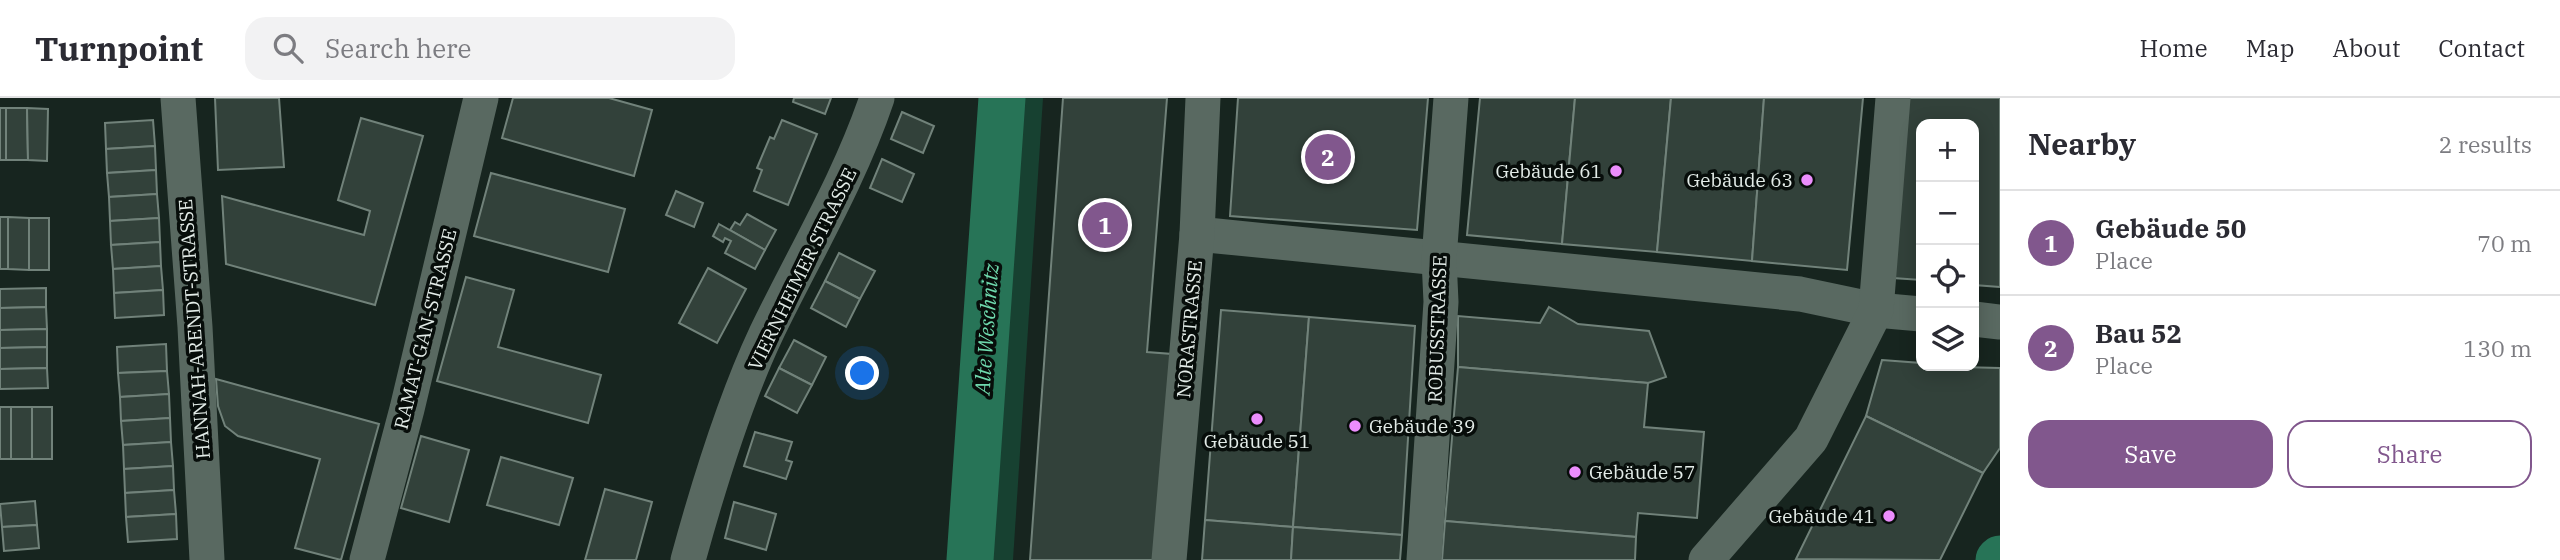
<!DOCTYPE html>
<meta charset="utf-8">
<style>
:root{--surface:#fff;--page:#f2f2f3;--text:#2b2b33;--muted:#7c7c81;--line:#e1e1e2;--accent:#81578d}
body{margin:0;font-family:"IBM Plex Serif",serif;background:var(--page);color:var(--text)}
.controls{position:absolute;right:21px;top:21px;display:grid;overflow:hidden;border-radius:14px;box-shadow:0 4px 18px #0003}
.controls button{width:63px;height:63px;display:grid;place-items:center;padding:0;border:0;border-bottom:2px solid var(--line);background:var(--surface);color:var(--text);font:35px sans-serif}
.you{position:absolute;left:863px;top:276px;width:24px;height:24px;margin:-18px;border:5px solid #fff;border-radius:50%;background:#1a73e8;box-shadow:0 0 0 10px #1a73e833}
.badge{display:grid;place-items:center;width:46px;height:46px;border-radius:50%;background:var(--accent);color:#fff;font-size:23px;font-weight:700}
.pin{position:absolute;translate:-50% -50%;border:4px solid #fff;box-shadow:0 2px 7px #0006}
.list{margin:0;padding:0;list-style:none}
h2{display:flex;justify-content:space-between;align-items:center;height:91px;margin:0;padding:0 28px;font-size:30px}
h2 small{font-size:23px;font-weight:400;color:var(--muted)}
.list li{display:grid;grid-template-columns:46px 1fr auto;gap:21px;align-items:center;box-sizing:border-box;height:105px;padding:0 28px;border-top:2px solid var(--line)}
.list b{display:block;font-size:26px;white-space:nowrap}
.list p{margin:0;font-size:23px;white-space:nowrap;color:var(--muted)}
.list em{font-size:23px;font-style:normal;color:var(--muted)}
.actions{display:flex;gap:14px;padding:21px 28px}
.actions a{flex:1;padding:16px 0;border:2px solid var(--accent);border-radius:21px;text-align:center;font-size:24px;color:var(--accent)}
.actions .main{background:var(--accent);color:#fff}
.icon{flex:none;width:38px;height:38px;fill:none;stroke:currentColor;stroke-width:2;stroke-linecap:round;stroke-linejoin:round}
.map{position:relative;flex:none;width:2000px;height:462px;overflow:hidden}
header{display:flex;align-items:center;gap:42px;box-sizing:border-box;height:98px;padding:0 35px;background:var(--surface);border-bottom:2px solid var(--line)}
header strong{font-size:33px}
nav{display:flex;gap:38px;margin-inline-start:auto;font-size:24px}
.search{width:490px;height:63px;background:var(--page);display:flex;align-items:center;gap:18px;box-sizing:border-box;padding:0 24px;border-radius:21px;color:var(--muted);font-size:26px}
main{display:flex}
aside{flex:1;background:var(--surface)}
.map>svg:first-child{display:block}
</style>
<header>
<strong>Turnpoint</strong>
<div class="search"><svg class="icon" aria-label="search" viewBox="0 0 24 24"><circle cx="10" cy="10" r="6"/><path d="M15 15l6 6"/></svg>Search here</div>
<nav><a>Home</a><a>Map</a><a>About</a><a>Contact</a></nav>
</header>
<main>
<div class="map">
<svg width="2000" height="462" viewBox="0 0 2000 462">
<rect width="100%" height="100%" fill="#17251f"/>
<polygon fill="#174131" points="991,0 1043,0 1013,462 952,462"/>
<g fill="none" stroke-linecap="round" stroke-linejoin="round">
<g stroke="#277457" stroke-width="47">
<polyline points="970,462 1002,0"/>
<polyline points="1999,462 2000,461"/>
</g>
</g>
<g fill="#32413a" stroke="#71827a" stroke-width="2">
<polygon points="215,0 279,0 284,69 218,72"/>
<polygon points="513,0 609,0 652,12 634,78 502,40"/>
<polygon points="794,0 831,0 825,16 793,4"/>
<polygon points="1063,0 1167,0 1147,254 1172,256 1157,462 1030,462"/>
<polygon points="1238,0 1428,0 1417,132 1230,118"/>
<polygon points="1480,0 1575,0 1562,146 1467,137"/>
<polygon points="1575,0 1671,0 1657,154 1562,146"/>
<polygon points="1671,0 1764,0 1752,163 1657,154"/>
<polygon points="1764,0 1863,0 1847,172 1752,163"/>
<polygon points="1908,0 2000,0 2000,189 1974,187 1974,26 1921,26 1921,182 1893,180"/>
<rect x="0" y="10" width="6" height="52"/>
<polygon points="6,10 27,10 28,62 6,62"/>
<polygon points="27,10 48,11 47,63 28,62"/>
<polygon points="902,14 934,28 923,55 891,41"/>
<polygon points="361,20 423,38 375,207 226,166 222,98 364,137 370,113 338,102"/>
<polygon points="153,22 155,48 106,51 105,25"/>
<polygon points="782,22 817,36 788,107 754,93 762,72 757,70 770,39 774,41"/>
<polygon points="155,48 156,72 107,75 106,51"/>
<polygon points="882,61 914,76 902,104 870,90"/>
<polygon points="156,72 157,96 109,99 107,75"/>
<polygon points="491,75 625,111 608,174 474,138"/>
<polygon points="676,93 703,105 694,129 666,117"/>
<polygon points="157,96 159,120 110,123 109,99"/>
<polygon points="747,116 776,132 765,152 730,132 735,124 740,127"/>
<rect x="0" y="119" width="8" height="52"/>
<polygon points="8,119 29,120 29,172 8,171"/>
<rect x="29" y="120" width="20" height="52"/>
<polygon points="159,120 160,144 111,147 110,123"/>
<polygon points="719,126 765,152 755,171 725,155 731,143 725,140 723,144 713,138"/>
<polygon points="160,144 161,168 113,171 111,147"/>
<polygon points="839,155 875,173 860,201 825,183"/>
<polygon points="161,168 163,192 114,195 113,171"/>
<polygon points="708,170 746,191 717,245 679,225"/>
<polygon points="466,179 514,192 498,249 601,277 588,325 437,283"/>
<polygon points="825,183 860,201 846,229 811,210"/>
<polygon points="46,190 46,209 0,210 0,191"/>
<polygon points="163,192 164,217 115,220 114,195"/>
<polygon points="46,209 47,231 0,232 0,210"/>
<polygon points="1549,209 1578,226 1649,233 1666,279 1648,285 1458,269 1458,218 1540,225"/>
<polygon points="1221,212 1309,219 1293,429 1205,422"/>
<polygon points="1309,219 1415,228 1402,437 1293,429"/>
<polygon points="47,231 47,249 0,250 0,232"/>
<polygon points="794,242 826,259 812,287 779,270"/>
<polygon points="166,246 167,273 118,275 117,249"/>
<polygon points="47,249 47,270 0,271 0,250"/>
<polygon points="1882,262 1921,265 1921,268 2000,270 2000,350 1983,375 1866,318"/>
<polygon points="1458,269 1648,285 1644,329 1704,334 1697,420 1638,415 1636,439 1445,423"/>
<polygon points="47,270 48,290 0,291 0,271"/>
<polygon points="779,270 812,287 797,315 765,298"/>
<polygon points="167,273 169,296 120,299 118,275"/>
<polygon points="216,281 379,326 341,462 295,450 320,361 238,338 225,328 218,308"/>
<polygon points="169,296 170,320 121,323 120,299"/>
<rect x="0" y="309" width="11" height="52"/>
<rect x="11" y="309" width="21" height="52"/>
<rect x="32" y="309" width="20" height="52"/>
<polygon points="1866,318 1983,375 1940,462 1796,461"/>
<polygon points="170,320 171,344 123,347 121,323"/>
<polygon points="755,334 792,344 786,362 792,364 786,381 744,368"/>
<polygon points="421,338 469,352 449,424 401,410"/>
<polygon points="171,344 173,368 124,371 123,347"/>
<polygon points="501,359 573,380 559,427 487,407"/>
<polygon points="173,368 174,392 125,395 124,371"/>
<polygon points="605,391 652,404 636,462 585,462"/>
<polygon points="174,392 176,416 126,419 125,395"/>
<polygon points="35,403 37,427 2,429 0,406"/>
<polygon points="734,404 776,416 766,452 725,440"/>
<polygon points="176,416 177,441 128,444 126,419"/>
<polygon points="1205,422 1293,429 1291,462 1202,462"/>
<polygon points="1445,423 1636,439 1635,462 1442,462"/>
<polygon points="37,427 39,450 4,453 2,429"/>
<polygon points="1293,429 1402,437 1400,462 1291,462"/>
</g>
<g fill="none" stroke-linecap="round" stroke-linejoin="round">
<g stroke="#596961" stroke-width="35">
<polyline points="178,0 195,229 207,462"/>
<polyline points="1197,136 1800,196 1876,212 1921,216"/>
<polyline points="1974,221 2000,224"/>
<polyline points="367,462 407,311 481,0"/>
<path d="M688 462C708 389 734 304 766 236 804 157 849 83 877 0"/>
<polyline points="1169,462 1197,136 1203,0"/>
<polyline points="1424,462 1441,204 1439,161 1451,0"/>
<polyline points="1706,462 1811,341 1876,212 1893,0"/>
</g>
</g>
<g fill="#eb8dfc" stroke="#070d0a" stroke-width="2.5">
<circle cx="1616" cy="73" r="7"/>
<circle cx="1807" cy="82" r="7"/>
<circle cx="1257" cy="321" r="7"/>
<circle cx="1355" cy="328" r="7"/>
<circle cx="1575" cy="374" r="7"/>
<circle cx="1889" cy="418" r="7"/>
</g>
<g text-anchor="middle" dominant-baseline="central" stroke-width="7" stroke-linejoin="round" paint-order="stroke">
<g font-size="19" fill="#e3ece8" stroke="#070d0a" text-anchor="end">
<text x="1602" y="73">Gebäude 61</text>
<text x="1793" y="82">Gebäude 63</text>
<text x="1369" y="328" text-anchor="start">Gebäude 39</text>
<text x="1257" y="343" text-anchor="middle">Gebäude 51</text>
<text x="1589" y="374" text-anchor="start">Gebäude 57</text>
<text x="1875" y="418">Gebäude 41</text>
</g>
<g font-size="19" fill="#e3ece8" stroke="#070d0a">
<text transform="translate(802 171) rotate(-64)">VIERNHEIMER STRASSE</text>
<text transform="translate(194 231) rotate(-94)">HANNAH-ARENDT-STRASSE</text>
<text transform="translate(425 231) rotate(-76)">RAMAT-GAN-STRASSE</text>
<text transform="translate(1189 231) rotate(-85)">NORASTRASSE</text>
<text transform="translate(1437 231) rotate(-88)">ROBUSSTRASSE</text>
</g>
<g font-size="21" font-style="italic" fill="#6fdaae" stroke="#070d0a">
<text transform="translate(986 231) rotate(-86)">Alte Weschnitz</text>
</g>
</g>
</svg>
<div class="controls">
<button>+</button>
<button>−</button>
<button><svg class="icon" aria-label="locate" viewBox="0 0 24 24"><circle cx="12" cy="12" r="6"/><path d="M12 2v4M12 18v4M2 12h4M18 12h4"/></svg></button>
<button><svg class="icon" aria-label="layers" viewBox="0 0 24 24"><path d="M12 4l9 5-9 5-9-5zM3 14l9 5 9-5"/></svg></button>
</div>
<div class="you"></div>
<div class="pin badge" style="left:1105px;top:127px">1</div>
<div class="pin badge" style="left:1328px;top:59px">2</div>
</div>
<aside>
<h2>Nearby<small>2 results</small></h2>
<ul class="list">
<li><span class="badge">1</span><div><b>Gebäude 50</b><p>Place</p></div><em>70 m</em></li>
<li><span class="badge">2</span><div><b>Bau 52</b><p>Place</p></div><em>130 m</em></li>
</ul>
<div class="actions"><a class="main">Save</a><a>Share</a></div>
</aside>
</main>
